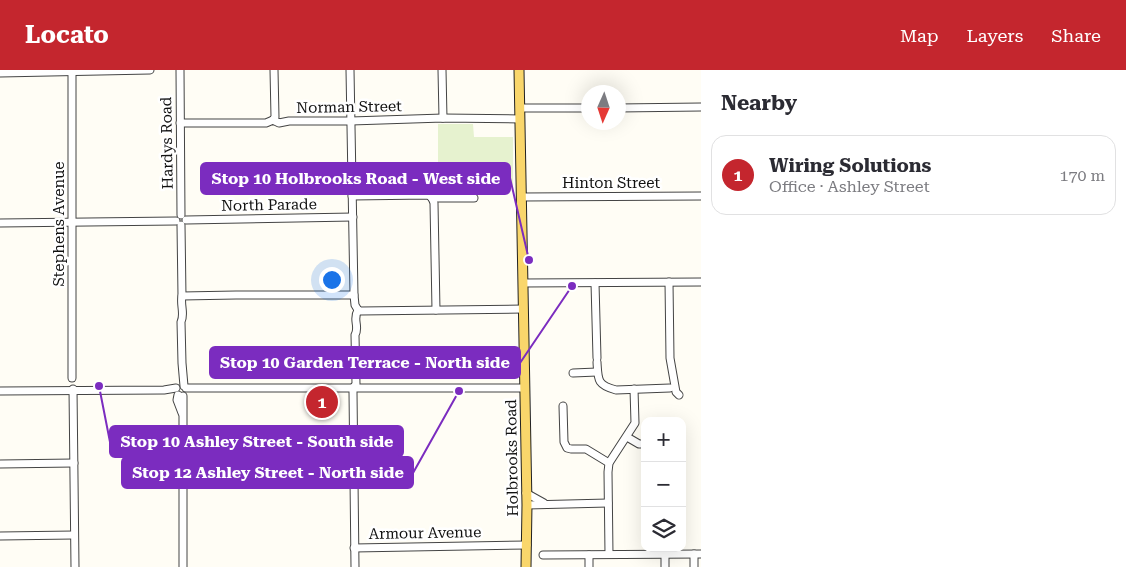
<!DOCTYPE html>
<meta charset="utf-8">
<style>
:root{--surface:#fff;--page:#f2f2f3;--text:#2b2b33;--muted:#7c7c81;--line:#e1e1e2;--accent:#c4262e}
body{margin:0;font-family:"Roboto Serif",serif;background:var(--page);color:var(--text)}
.controls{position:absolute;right:15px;bottom:15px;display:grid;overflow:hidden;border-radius:10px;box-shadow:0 5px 20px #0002}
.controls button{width:45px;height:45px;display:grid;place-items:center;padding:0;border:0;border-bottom:1px solid var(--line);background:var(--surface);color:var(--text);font:25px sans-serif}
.compass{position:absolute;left:581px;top:15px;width:45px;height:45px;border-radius:50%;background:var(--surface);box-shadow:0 5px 20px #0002;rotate:183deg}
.you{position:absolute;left:331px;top:209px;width:18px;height:18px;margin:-12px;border:4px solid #fff;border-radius:50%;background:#1a73e8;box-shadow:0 0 0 8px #1a73e833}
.badge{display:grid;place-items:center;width:32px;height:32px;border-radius:50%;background:var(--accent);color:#fff;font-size:16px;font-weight:700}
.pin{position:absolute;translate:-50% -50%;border:2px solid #fff;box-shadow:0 1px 5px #0006}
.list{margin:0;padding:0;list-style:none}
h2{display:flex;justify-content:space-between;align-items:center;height:65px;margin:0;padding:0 20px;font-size:21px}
h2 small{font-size:16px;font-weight:400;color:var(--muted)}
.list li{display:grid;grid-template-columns:32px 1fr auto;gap:15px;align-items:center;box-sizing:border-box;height:80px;margin:0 10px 10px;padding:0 10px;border:1px solid var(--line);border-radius:15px}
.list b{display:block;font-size:19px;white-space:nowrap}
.list p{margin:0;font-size:16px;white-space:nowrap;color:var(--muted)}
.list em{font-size:16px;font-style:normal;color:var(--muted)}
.icon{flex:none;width:28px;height:28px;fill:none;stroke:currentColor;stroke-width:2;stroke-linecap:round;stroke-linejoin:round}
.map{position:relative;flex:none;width:701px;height:497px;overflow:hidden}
header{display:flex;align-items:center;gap:30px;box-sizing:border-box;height:70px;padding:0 25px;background:var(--accent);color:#fff}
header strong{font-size:24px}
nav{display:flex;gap:28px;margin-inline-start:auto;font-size:18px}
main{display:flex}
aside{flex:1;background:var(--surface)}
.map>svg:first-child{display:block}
</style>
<header>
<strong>Locato</strong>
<nav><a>Map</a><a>Layers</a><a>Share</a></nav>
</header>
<main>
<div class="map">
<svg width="701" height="497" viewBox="0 0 701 497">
<rect width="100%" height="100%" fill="#fffdf5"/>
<polygon fill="#e6f2cf" points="438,54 473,54 474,67 513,67 513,117 475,118 475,99 438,99"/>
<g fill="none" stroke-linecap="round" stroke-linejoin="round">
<defs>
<g id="minor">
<polyline points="72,0 72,308"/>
<polyline points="180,0 181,145"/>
<polyline points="350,0 354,225 355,235 358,240"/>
<polyline points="442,0 443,48"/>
<polyline points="0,3 150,0"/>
<polyline points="520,38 588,38"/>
<polyline points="618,38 701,37"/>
<polyline points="273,50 275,47 274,0"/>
<polyline points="180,53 266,53 273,50 279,53 289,51 351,51 443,48 520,49"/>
<polyline points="352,126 428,125 432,128 434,133 436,240"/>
<polyline points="522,127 701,126"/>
<polyline points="432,128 474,128"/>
<polyline points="186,150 353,147"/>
<polyline points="0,153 176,151"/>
<path d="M181 155 182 226C180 235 185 244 181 252L182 293 184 316"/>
<polyline points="669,212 670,288 676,322 679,325"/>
<polyline points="523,213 701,212"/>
<polyline points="595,213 597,288"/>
<polyline points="182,226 236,225 354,225"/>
<polyline points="358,240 360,241 523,239"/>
<path d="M597 292C598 310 597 315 616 320L670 318"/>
<polyline points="573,303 597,302"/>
<polyline points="186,318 525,318"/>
<polyline points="73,319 75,497"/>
<polyline points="0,321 164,320 176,318"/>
<polyline points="178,325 177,330 182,343"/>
<polyline points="563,336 564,372 567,378 571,379 586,379 609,393"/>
<polyline points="627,367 639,374 645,374"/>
<polyline points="0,394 74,393"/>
<polyline points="183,404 353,405"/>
<polyline points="526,423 544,433"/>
<polyline points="527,435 608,433"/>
<polyline points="0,466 74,465"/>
<polyline points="354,478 527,475"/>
<polyline points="609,484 608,402 609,393 635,353 634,319"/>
<polyline points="543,485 701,484"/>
<polyline points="589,485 589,497"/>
<polyline points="665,485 665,497"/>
<polyline points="183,497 183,326"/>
<path d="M355 497 353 322V318L356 314 355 265C360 256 352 250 358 240"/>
<polyline points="694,497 694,484"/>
</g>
<polyline id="major" points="519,0 527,435 526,497"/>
</defs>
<use href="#minor" stroke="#444" stroke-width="9"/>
<use href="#major" stroke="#222" stroke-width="11"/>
<use href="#minor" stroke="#fff" stroke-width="7"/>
<use href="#major" stroke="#f9d66b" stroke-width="9"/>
</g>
<g text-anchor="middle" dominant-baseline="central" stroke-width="5" stroke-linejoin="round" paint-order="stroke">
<g font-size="15" fill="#111" stroke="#fff">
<text transform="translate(349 37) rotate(-1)">Norman Street</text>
<text transform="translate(167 73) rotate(-91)">Hardys Road</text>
<text x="611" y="113">Hinton Street</text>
<text transform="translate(269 135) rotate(-1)">North Parade</text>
<text transform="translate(59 154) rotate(-90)">Stephens Avenue</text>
<text transform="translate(512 388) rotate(-91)">Holbrooks Road</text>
<text transform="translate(425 463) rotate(-1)">Armour Avenue</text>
</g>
</g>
<path fill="none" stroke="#7b2cbf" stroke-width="2" d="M529 190L510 108M572 216L520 293M99 316L110 372M459 321L413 403"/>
<g fill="#7b2cbf" stroke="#fff" stroke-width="2">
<circle cx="529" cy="190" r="5"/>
<circle cx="572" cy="216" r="5"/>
<circle cx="99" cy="316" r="5"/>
<circle cx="459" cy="321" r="5"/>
</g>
<g fill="#7b2cbf" stroke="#7b2cbf" stroke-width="2">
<rect x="201" y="93" width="309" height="31" rx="5"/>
<rect x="210" y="277" width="310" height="31" rx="5"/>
<rect x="110" y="356" width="293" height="31" rx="5"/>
<rect x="122" y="387" width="291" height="31" rx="5"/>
</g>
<g font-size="16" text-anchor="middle" font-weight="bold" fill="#fff">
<text x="356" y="114">Stop 10 Holbrooks Road - West side</text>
<text x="365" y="298">Stop 10 Garden Terrace - North side</text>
<text x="257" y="377">Stop 10 Ashley Street - South side</text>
<text x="268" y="408">Stop 12 Ashley Street - North side</text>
</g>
</svg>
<div class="controls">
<button>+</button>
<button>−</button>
<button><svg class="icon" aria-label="layers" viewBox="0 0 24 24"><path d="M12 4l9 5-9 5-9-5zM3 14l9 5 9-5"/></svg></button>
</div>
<svg class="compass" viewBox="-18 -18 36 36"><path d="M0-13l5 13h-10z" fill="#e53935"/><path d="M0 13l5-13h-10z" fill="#7c7c81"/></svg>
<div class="you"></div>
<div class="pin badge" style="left:322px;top:332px">1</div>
</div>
<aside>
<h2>Nearby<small></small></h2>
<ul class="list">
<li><span class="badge">1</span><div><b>Wiring Solutions</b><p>Office · Ashley Street</p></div><em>170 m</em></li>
</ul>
</aside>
</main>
